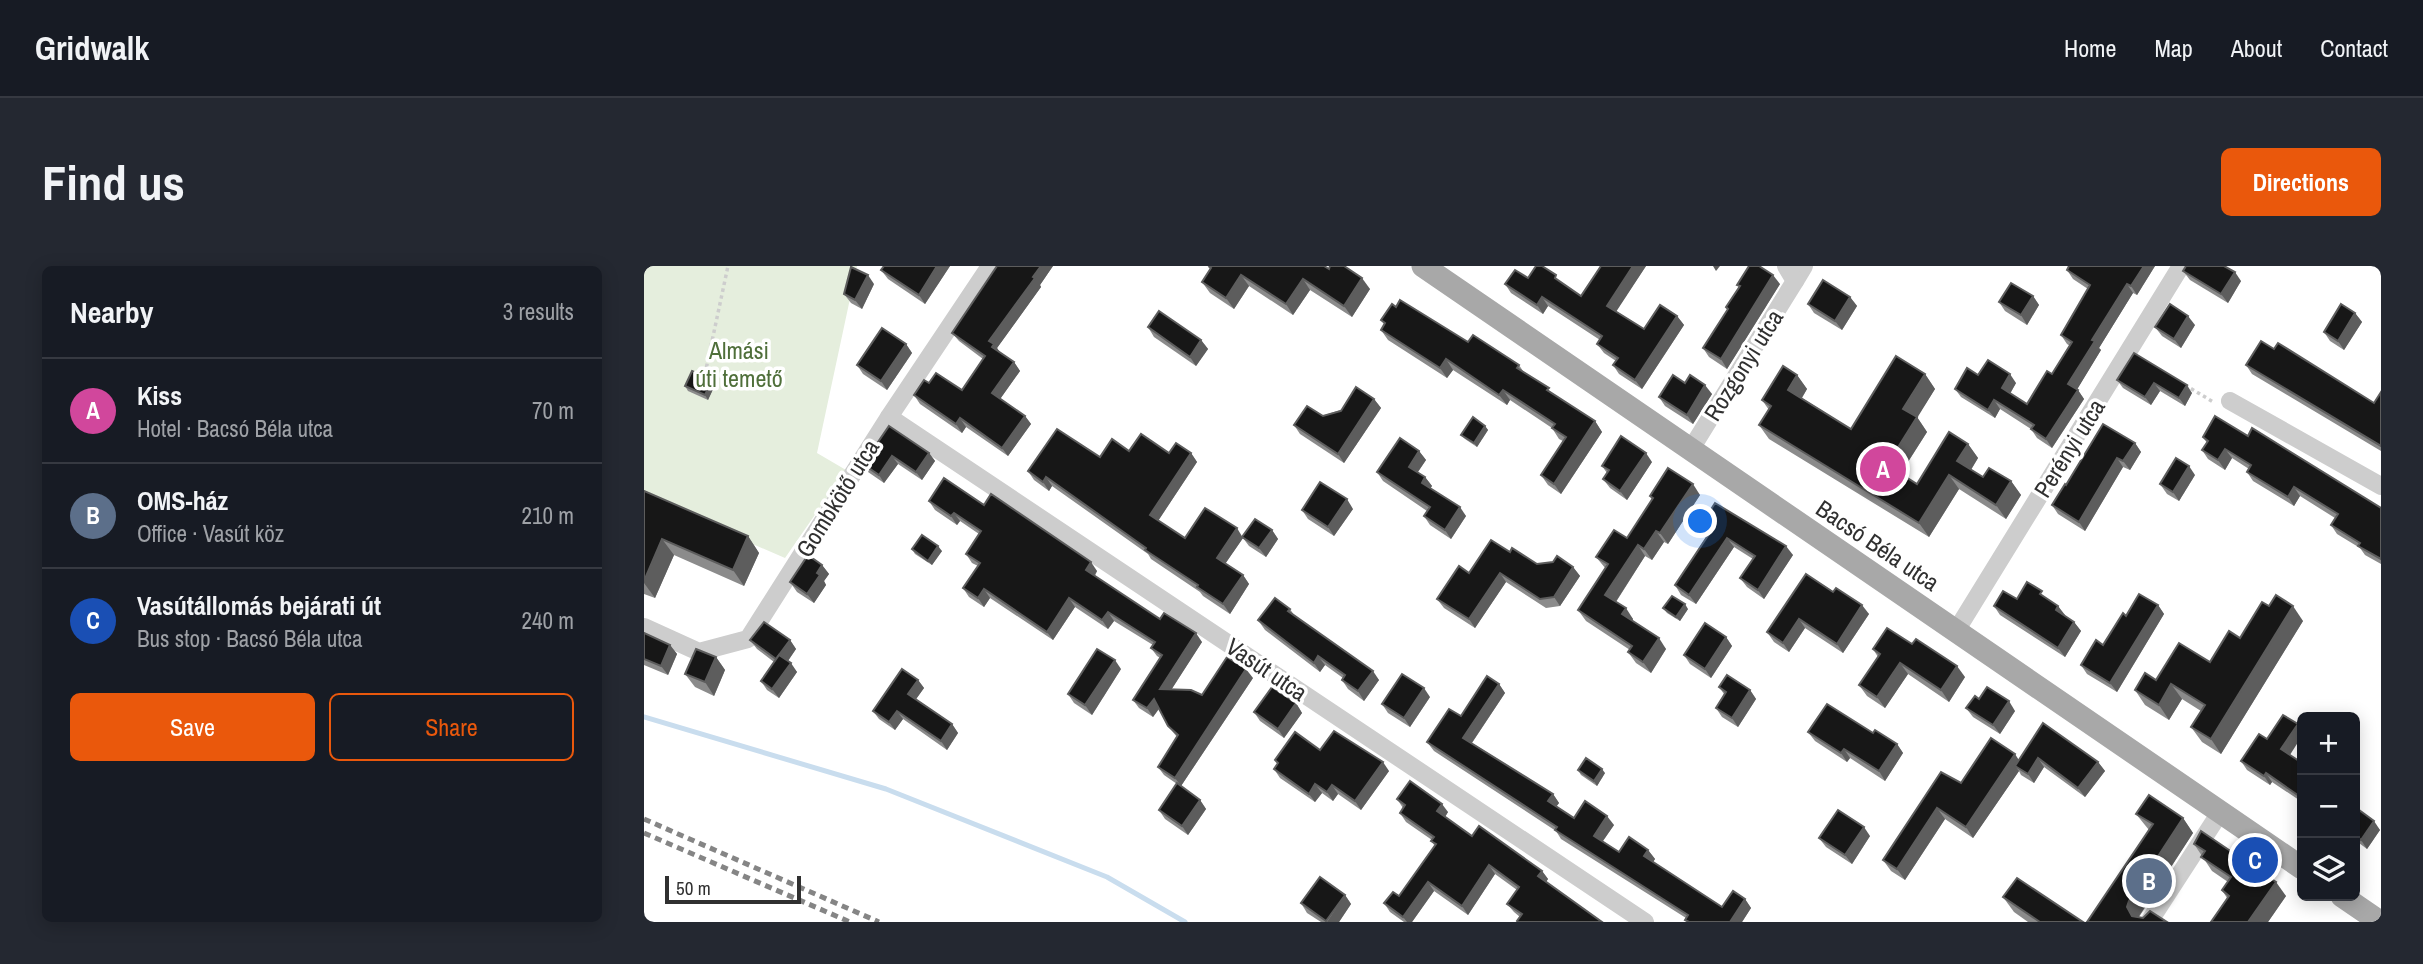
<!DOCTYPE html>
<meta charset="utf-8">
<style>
:root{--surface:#171b24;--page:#242831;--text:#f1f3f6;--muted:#9ea1a6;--line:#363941;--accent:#ea580c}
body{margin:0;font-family:"Archivo Narrow",sans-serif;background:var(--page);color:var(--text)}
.controls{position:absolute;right:21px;bottom:21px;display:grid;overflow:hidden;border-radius:10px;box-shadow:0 4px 18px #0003}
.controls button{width:63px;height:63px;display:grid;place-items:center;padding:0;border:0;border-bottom:2px solid var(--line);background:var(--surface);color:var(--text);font:35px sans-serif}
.scale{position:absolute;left:21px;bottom:18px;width:136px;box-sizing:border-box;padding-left:7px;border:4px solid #303030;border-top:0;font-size:19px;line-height:24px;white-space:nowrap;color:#303030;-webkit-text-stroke:5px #fff;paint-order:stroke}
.you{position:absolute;left:1057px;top:256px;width:24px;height:24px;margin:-18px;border:5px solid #fff;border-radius:50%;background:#1a73e8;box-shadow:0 0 0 10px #1a73e833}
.badge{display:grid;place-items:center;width:46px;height:46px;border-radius:50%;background:var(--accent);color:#fff;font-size:23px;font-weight:700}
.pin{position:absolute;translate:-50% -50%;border:4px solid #fff;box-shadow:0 2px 7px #0006}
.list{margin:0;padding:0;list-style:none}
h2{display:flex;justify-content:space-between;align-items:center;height:91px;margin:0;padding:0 28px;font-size:30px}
h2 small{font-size:23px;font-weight:400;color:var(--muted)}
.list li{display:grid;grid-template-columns:46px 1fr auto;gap:21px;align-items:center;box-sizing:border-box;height:105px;padding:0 28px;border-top:2px solid var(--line)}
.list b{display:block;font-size:26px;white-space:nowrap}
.list p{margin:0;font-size:23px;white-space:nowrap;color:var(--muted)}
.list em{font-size:23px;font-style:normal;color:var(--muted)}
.actions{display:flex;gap:14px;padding:21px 28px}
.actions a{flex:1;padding:16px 0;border:2px solid var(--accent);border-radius:10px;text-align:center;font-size:24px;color:var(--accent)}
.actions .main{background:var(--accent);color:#fff}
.icon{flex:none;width:38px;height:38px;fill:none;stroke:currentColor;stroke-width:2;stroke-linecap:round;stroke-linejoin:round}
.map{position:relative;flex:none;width:1737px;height:656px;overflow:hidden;border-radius:10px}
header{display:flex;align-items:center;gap:42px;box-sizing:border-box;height:98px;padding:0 35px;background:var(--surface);border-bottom:2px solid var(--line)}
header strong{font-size:33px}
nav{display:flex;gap:38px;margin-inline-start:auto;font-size:24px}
.intro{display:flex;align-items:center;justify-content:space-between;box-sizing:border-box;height:168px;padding:0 42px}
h1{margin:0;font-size:49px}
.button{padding:18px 32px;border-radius:10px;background:var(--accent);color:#fff;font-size:24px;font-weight:700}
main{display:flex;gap:42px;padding:0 42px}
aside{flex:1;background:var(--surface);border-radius:10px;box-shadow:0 4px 18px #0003}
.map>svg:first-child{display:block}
</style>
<header>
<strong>Gridwalk</strong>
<nav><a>Home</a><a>Map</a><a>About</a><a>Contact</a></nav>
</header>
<div class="intro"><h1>Find us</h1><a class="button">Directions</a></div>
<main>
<aside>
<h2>Nearby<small>3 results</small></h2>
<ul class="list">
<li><span class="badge" style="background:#d1479c">A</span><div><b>Kiss</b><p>Hotel · Bacsó Béla utca</p></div><em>70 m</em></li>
<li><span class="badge" style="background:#5c6f8a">B</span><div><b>OMS-ház</b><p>Office · Vasút köz</p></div><em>210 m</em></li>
<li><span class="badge" style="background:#1a4fb4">C</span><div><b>Vasútállomás bejárati út</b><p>Bus stop · Bacsó Béla utca</p></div><em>240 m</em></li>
</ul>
<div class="actions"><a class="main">Save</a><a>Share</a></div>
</aside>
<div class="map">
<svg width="1737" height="656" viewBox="0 0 1737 656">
<rect width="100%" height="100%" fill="#fff"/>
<polygon fill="#e5eedd" points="0,0 213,0 173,187 202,204 141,292 0,231"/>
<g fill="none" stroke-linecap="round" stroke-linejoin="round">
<polyline stroke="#c9ddee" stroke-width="5" points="0,451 242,523 463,611 541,656"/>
<g stroke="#cdcdcd" stroke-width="3.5" stroke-dasharray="3.5 3.5" stroke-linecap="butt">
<polyline points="61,108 84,0"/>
<polyline points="1541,119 1571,137"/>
</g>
<g stroke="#cdcdcd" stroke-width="18">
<polyline points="1151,15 1160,0"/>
<polyline points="1586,135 1737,220"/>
<polyline points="245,151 1001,656"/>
<polyline points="1047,183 1151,15 1142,0"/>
<polyline points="0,361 55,386 104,373 245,151 346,0"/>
<polyline points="1312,365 1537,0"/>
<polyline points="1505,656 1577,545"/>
</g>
<g stroke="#a8a8a8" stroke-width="23">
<polyline points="779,0 1658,602"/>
<polyline points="1698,630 1736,656"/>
</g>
<g stroke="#858585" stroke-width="5" stroke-dasharray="7 5" stroke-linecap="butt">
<polyline points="0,553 235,656"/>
<polyline points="0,567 206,656"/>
</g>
</g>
<g fill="#8b8b8b">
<polygon points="306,0 281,38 244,13 237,4"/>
<polygon points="353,0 409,0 396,19 397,21 353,82 356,86 370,96 376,105 356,133 381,150 387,158 364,190 322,161 318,167 276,138 270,129 285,117 318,124 339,93 315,75 308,67"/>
<polygon points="957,0 1002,0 972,45 1000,63 1033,50 1040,59 998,123 975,108 969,99 972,95 960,87 953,78 956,74 904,40 899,48 867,27 861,18 884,12 918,17 937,30"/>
<polygon points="1511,0 1493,29 1489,27 1455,82 1457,84 1433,123 1440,133 1408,182 1393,172 1387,163 1356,143 1351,152 1317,131 1311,123 1334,109 1372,117 1366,128 1383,138 1408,108 1426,80 1423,78 1417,69 1444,23 1429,13 1423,4"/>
<polygon points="564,1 685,3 726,23 708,51 666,24 649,49 605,20 590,43 566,27 558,16 566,3"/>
<polygon points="1539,5 1597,15 1584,37 1546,14"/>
<polygon points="230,18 218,43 207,37 200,28"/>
<polygon points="1136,18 1083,103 1065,91 1059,82 1084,44 1082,41 1095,21 1093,19"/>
<polygon points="1389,30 1395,39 1383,59 1361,45 1355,36"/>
<polygon points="1206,31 1213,40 1198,64 1170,47 1164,38"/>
<polygon points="1711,47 1718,56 1700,84 1686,75 1680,66"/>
<polygon points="737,54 824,76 875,99 879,105 908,127 951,155 958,166 917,228 904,219 897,209 919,175 915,173 908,162 866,134 863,139 809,104 803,112 744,74 737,64 740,58"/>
<polygon points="1551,59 1537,82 1518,70 1511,61"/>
<polygon points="504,61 557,74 564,83 552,100 510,71"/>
<polygon points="262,78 268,87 243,124 219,108 213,99"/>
<polygon points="1630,83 1730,137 1737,126 1737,185 1608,108 1602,99"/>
<polygon points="1490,87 1548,127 1541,140 1516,125 1507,139 1479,122 1473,114"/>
<polygon points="1281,108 1291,123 1273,151 1283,166 1257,207 1273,218 1324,178 1334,192 1327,204 1339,211 1367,215 1377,229 1362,253 1315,223 1285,271 1125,173 1115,159 1125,144 1118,134 1153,109 1163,123 1158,132 1207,163"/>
<polygon points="68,114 71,119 64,134 44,125 41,120"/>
<polygon points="1041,117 1068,128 1049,158 1021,140 1015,131"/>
<polygon points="730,133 737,142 700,197 656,168 650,159"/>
<polygon points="245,160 285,187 291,195 278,214 254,198 240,217 224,206 219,198"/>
<polygon points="841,160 844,164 833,181 821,173 817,169"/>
<polygon points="1604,170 1737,242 1737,298 1721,289 1716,282 1693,268 1687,259 1691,252 1656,230 1650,240 1609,215 1603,206 1605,203 1588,192 1581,204 1564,193 1558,184 1563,177 1559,171"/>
<polygon points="1491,177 1497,186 1486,204 1479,201 1441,265 1414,248 1408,239 1422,219"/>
<polygon points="485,185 547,187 553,196 514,255 541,272 598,271 628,264 634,273 622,291 605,280 599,272 581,298 599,309 605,318 586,348 559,330 556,326 507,293 504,288 408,220 405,225 390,214 384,205"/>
<polygon points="775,185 782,194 774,206 781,211 788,220 786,222 822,250 807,273 786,259 780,250 783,245 739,215 733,206"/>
<polygon points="1008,196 983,234 966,222 959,213 963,207 958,200"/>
<polygon points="1551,209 1535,235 1523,228 1516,218"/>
<polygon points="0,225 104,270 115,287 100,320 30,289 11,332 0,328"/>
<polygon points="1056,229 1024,278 1020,276 1008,294 1001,290 972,336 989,353 988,355 1022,383 1007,407 992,397 984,386 986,384 942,355 934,344 962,303 952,291 983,272 1008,234 1006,230"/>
<polygon points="285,235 340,239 453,305 451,310 516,353 558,376 527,424 558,429 609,412 537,520 556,534 562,543 544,569 521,553 515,544 533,518 520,509 514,501 533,471 524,460 515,443 509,451 495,442 489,434 516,392 513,390 507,382 509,379 470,355 464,363 431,341 409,374 346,332 340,341 325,331 319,322 334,300 328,297 322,288 335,268 316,255 313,259 291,244"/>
<polygon points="709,243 690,270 664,253 658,244"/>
<polygon points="1061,253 1149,289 1120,333 1103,321 1096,312 1109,293 1090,281 1052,338 1037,329 1031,319 1068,262"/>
<polygon points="268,283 298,285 288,299 271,288"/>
<polygon points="866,286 893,298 929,301 936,310 916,340 902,342 862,316 831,362 800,342 793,333 825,307"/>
<polygon points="178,299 185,308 180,315 182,319 170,337 153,326 146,316"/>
<polygon points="1162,308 1225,348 1199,387 1161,362 1145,386 1130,376 1123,366"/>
<polygon points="1373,333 1403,333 1414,340 1420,349 1430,356 1437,365 1421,391 1356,349 1350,340"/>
<polygon points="1514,339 1520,348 1473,426 1443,408 1437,399 1459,379 1482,350"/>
<polygon points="1625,340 1659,355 1577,488 1558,476 1547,461 1557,445 1538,433 1525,454 1501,439 1491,424 1566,396 1596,372"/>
<polygon points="1019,342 1044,343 1036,355 1023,347"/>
<polygon points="646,343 650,349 735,414 720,435 704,423 698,414 699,412 681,399 676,406 621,364 614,354"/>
<polygon points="0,367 26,379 33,388 24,409 0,399"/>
<polygon points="1082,371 1088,380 1067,412 1046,398 1040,389"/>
<polygon points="106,374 146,374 152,383 144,395 153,406 135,432 123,424 117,415 130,396 113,383"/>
<polygon points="1229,383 1321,411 1305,436 1264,408 1241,442 1223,430 1215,419 1234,391"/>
<polygon points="72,391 81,404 70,430 51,421 41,408"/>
<polygon points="477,403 448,449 430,437 424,428"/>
<polygon points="274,414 280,422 272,433 308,458 314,467 303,484 259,453 251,464 235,453 229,445"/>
<polygon points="855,418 861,427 828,477 909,528 915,537 912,540 930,552 970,559 959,575 975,586 1004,584 1011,593 1009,596 1078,641 1101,633 1107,642 1098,656 1043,656 1041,654 1042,652 917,573 912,565 790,485 783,476"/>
<polygon points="1075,421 1106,424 1112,433 1094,461 1078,451 1072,442 1080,428"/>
<polygon points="786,431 766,461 744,447 738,438"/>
<polygon points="1335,433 1371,445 1356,468 1329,451 1322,442"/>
<polygon points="652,437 658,447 640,472 616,455 610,446"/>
<polygon points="1399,457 1454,496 1461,505 1441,531 1400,501 1390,517 1377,509 1375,505 1329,572 1301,553 1261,614 1247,605 1239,594 1317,517 1375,494"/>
<polygon points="1164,466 1229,467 1253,478 1259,487 1241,515 1206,492 1203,496 1171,475"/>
<polygon points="676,484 745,505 717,544 694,528 689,535 678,527 671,536 636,512 630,503 634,498 631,494"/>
<polygon points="1646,489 1658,497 1658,536 1628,516 1626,519 1603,504 1597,495"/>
<polygon points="934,504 961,507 953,520 937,509"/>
<polygon points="753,533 804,546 801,551 828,570 898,605 904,613 876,651 870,646 863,638 873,624 851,608 824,649 790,625 768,656 760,656 746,646 740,637 755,630 791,580 787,575 788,574 762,556 756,547 759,542"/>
<polygon points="1711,541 1736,564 1723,583 1711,574"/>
<polygon points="1492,548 1539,552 1549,567 1495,651 1443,656 1505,564"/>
<polygon points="1226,570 1208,598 1182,581 1175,572"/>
<polygon points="1550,578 1642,630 1624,656 1567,656 1583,632 1578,624 1584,616 1568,605"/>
<polygon points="701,629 707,638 695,656 677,656 663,647 657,637"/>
<polygon points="1359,631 1439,656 1384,656 1370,646"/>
</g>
<g fill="#5d5d5d">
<polygon points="293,0 306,0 281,38 275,29"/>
<polygon points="397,0 409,0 396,19 397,21 353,82 356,87 348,81 345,75"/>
<polygon points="989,0 1002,0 970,49 963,40"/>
<polygon points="1069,0 1076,0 1072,5"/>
<polygon points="1500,0 1511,0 1493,29 1487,20"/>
<polygon points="1591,6 1597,15 1584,37 1577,28"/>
<polygon points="224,9 230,18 218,43 211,34"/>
<polygon points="597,9 605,20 590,43 582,32"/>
<polygon points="1129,9 1136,18 1083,103 1077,93"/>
<polygon points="718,12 726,23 708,51 700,40"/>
<polygon points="659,13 666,24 649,49 642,38"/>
<polygon points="1483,18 1489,27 1455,82 1457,84 1431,127 1424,118 1448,74"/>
<polygon points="1389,30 1395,39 1383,59 1377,49"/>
<polygon points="898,31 904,40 899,48 893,39"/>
<polygon points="1206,31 1213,40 1198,64 1191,55"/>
<polygon points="1711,47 1718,56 1700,84 1694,75"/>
<polygon points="1033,50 1040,59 998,123 991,114"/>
<polygon points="1544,50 1551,59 1537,82 1530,73"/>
<polygon points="557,74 564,83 552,100 546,91"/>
<polygon points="262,78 268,87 243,124 237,115"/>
<polygon points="802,93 809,104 803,112 796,102"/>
<polygon points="370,96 376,105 354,136 348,127"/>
<polygon points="1281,108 1291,123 1270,157 1259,143"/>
<polygon points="1366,108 1372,117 1364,131 1358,122"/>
<polygon points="1153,109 1163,123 1154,138 1144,124"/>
<polygon points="68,114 71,119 64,134 61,129"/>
<polygon points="1510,117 1516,125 1507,139 1501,131"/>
<polygon points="1061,119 1068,128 1049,158 1043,149"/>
<polygon points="1543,119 1548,127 1541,140 1535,132"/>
<polygon points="859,124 866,134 863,139 855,129"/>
<polygon points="1434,124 1440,133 1408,182 1402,173"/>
<polygon points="730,133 737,142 700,197 694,188"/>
<polygon points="1350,134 1356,143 1351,152 1344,144"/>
<polygon points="381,150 387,158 364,190 358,182"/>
<polygon points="1273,151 1283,166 1253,213 1243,199"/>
<polygon points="316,152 322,161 318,167 312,158"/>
<polygon points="951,155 958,166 917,228 910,218"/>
<polygon points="841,160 844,164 833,181 830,177"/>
<polygon points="1491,177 1497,186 1486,204 1479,195"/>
<polygon points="1324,178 1334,192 1323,210 1313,195"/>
<polygon points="1581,183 1588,192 1581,204 1574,194"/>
<polygon points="775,185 782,194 771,210 765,201"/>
<polygon points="285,187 291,195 278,214 272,206"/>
<polygon points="547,187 553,196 512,258 506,249"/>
<polygon points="1002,187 1008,196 983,234 976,225"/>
<polygon points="248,190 254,198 240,217 235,209"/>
<polygon points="1473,192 1479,201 1441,265 1435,256"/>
<polygon points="1545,200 1551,209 1535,235 1529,226"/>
<polygon points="1305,209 1315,223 1285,271 1275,257"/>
<polygon points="402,211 408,220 405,225 399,216"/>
<polygon points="781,211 788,220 784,226 778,217"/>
<polygon points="1367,215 1377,229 1362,253 1352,239"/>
<polygon points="1049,218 1056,229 1024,278 1016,267"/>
<polygon points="1650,221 1656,230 1650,240 1644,231"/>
<polygon points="703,233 709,243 690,270 684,261"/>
<polygon points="816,241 822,250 807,273 801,264"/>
<polygon points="310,247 316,255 313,259 307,250"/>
<polygon points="593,262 599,272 579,301 573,292"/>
<polygon points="628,264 634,273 622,291 615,282"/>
<polygon points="1012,265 1020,276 1008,294 1000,283"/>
<polygon points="104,270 115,287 100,320 89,304"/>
<polygon points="1083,272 1090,281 1052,338 1045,329"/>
<polygon points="18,273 30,289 11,332 0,317 0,315"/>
<polygon points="994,279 1001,290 969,340 961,329"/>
<polygon points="294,280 298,285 288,299 284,295"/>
<polygon points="1142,280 1149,289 1120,333 1114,324"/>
<polygon points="447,296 453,305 448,313 442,304"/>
<polygon points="178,299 185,308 180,315 182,319 170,337 163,328 173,307"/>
<polygon points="929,301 936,310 916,340 910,331"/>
<polygon points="856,307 862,316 831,362 825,353"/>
<polygon points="599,309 605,318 586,348 579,338"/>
<polygon points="340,323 346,332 340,341 334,332"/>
<polygon points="425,332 431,341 409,374 403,366"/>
<polygon points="1041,338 1044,343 1036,355 1032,351"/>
<polygon points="1218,339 1225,348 1199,387 1193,378"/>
<polygon points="1514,339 1520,348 1473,426 1466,417"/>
<polygon points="1414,340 1421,349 1418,353 1412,344"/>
<polygon points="1649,340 1659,355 1577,488 1567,473"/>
<polygon points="982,342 989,353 986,359 978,348"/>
<polygon points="464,346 470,355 464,363 458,354"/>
<polygon points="1155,353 1161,362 1145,386 1139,377"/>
<polygon points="1430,356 1437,365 1421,391 1414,382"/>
<polygon points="552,367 558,376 522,432 516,423"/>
<polygon points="1082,371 1088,380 1067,412 1061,403"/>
<polygon points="1015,372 1022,383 1007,407 999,396"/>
<polygon points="146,374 152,383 139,402 132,393"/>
<polygon points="26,379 33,388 24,409 17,400"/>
<polygon points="674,390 681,399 676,406 670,397"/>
<polygon points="72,391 81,404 70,430 61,416"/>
<polygon points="471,394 477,403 448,449 441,439"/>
<polygon points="147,397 153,406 135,432 128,423"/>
<polygon points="1256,397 1264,408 1241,442 1233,431"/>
<polygon points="1313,400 1321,411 1305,436 1297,424"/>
<polygon points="602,403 609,412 537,520 531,512"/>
<polygon points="729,405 735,414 720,435 714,425"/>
<polygon points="274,414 280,422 270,436 264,428"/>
<polygon points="855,418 861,427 825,481 819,472"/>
<polygon points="1527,418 1538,433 1525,454 1515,439"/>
<polygon points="780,422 786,431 766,461 760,452"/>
<polygon points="1106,424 1112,433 1094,461 1088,452"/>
<polygon points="510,433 516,441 509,451 503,442"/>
<polygon points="1365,435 1371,445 1356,468 1349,459"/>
<polygon points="652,437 658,447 640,472 634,463"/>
<polygon points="253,445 259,453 251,464 245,456"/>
<polygon points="308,458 314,467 303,484 297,475"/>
<polygon points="1654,458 1658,464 1658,470 1644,492 1637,483"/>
<polygon points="1253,478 1259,487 1241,515 1235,505"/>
<polygon points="1200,483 1206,492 1203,496 1197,487"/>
<polygon points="1371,488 1378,499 1371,500 1375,505 1329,572 1322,561"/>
<polygon points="1394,492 1400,501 1390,517 1384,508"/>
<polygon points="739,496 745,505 717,544 711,535"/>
<polygon points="1454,496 1461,505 1441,531 1434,522"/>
<polygon points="958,503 961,507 953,520 950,515"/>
<polygon points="1622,507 1628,516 1626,519 1620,510"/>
<polygon points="671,518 678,527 671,536 665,528"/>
<polygon points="688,519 694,528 689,535 683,526"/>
<polygon points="909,528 915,537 910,544 904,535"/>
<polygon points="556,534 562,543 544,569 538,560"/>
<polygon points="798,538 804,546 799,554 793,545"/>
<polygon points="1293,542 1301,553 1261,614 1253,603"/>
<polygon points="963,550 970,559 956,579 950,570"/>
<polygon points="1539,552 1549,567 1495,650 1494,656 1488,650 1483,641 1485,635"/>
<polygon points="1730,555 1736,564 1723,583 1717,574"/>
<polygon points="1220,561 1226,570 1208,598 1201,589"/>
<polygon points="1004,584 1011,593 1007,599 1000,590"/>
<polygon points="845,599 851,608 824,649 818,640"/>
<polygon points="898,605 904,613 900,619 894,610"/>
<polygon points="784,616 790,625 768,656 763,656 759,651"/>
<polygon points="1632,616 1642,630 1624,656 1604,656"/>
<polygon points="701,629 707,638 695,656 683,656"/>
<polygon points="1101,633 1107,642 1098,656 1086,656"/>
</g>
<g fill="#171717" stroke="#5d5d5d" stroke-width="2">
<polygon points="240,0 293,0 275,29 237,4"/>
<polygon points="353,0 397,0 389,11 391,12 345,75 350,78 348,81 370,96 348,127 381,150 358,182 316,152 312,158 270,129 280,114 285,117 292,107 318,124 341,90 308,67"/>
<polygon points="565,0 680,0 685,3 686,0 700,0 718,12 700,40 659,13 642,38 597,9 582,32 558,16 567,2"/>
<polygon points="892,0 898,0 912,9 911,12 937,30 957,0 989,0 963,40 1000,63 1016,39 1033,50 991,114 969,99 974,92 953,78 958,70 898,31 893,39 861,18 871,4 884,12"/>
<polygon points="1105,0 1115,0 1129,9 1077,93 1059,82 1084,43 1082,41 1096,20 1093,19"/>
<polygon points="1425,0 1500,0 1487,20 1483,18 1448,74 1451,75 1424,118 1434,124 1402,173 1387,163 1390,159 1350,134 1344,144 1311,123 1323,102 1334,109 1344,94 1366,108 1358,122 1383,138 1403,105 1408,108 1428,76 1417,69 1446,19 1423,4"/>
<polygon points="1542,0 1580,0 1591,6 1577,28 1539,5"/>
<polygon points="207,1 224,9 211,34 200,28"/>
<polygon points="1179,14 1206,31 1191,55 1164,38"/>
<polygon points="1367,17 1389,30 1377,49 1355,36"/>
<polygon points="756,34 824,76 829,69 875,99 873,102 905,122 903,124 951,155 910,218 897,209 922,171 908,162 911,158 859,124 855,129 802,93 796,102 737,64 741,57 737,54 748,38 752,41"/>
<polygon points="1526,38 1544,50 1530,73 1511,61"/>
<polygon points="1697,38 1711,47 1694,75 1680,66"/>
<polygon points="515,45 557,74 546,91 504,61"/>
<polygon points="238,62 262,78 237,115 213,99"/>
<polygon points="1617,75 1630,83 1634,77 1730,137 1737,126 1737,180 1602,99"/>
<polygon points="1490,87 1543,119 1535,132 1510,117 1501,131 1473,114"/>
<polygon points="1252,90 1281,108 1259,143 1273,151 1243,199 1273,218 1305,166 1324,178 1313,195 1339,211 1345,202 1367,215 1352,239 1305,209 1275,257 1115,159 1127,140 1118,134 1139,100 1153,109 1144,124 1207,163"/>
<polygon points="48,105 68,114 61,129 41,120"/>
<polygon points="1029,109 1041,117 1046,109 1061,119 1043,149 1015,131"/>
<polygon points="712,121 730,133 694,188 650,159 663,140 679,150 697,145"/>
<polygon points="1571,150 1604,170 1608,162 1737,242 1737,293 1714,280 1716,277 1687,259 1694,248 1650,221 1644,231 1603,206 1607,199 1581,183 1574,194 1558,184 1564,175 1559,171"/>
<polygon points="829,151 841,160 830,177 817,169"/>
<polygon points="1459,158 1491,177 1479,195 1473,192 1435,256 1408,239 1421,218 1422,219"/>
<polygon points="245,160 285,187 272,206 248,190 235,209 219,198"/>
<polygon points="413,163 456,191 468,173 485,185 497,168 525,187 532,177 547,187 506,249 541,272 561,242 593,262 573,292 599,309 579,338 553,321 554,319 501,284 502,282 402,211 399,216 384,205"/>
<polygon points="977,170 1002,187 976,225 959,213 965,204 958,200"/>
<polygon points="756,172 775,185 765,201 781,211 778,217 816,241 801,264 780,250 786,241 733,206"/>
<polygon points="1532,192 1545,200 1529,226 1516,218"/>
<polygon points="1024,202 1049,218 1016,267 1012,265 1000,283 994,279 961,329 982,342 978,348 1015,372 999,396 984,386 988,380 934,344 964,298 952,291 970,264 983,272 1009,232 1006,230"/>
<polygon points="300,212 340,239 347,228 447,296 442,304 516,353 520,347 552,367 516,423 547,424 558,429 583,391 602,403 531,512 514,501 534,469 524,460 510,433 503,442 489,434 518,389 507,382 511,376 464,346 458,354 425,332 403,366 340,323 334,332 319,322 336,297 322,288 337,265 310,247 307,250 285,235"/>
<polygon points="676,216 703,233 684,261 658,244"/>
<polygon points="0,225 104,270 89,304 18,273 0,315"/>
<polygon points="1071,237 1142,280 1114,324 1096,312 1111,290 1083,272 1045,329 1031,319 1071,259 1061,253"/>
<polygon points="611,253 628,264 615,282 598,271"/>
<polygon points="278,269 294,280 284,295 268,283"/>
<polygon points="847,274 866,286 868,282 893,298 909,296 913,290 929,301 910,331 896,333 856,307 825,353 793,333 815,300 825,307"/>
<polygon points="164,289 178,299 173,307 176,309 163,328 146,316"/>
<polygon points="1162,308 1189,326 1192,322 1218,339 1193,378 1155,353 1139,377 1123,366"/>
<polygon points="1383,316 1398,325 1396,328 1414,340 1412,344 1430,356 1414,382 1350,340 1359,325 1373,333"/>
<polygon points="1495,328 1514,339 1466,417 1437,399 1452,374 1459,379 1479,347 1482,350"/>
<polygon points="1632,329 1649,340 1567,473 1547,461 1561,439 1527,418 1515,439 1491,424 1501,407 1512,414 1535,377 1566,396 1585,365 1596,372 1618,336 1625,340"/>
<polygon points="1028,330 1041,338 1032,351 1019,342"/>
<polygon points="631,332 646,343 644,345 729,405 714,425 698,414 701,409 674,390 670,397 614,354"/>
<polygon points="120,356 146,374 132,393 106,374"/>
<polygon points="1061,357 1082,371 1061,403 1040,389"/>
<polygon points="1243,362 1268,378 1272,373 1313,400 1297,424 1256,397 1233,431 1215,419 1236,388 1229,383"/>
<polygon points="0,367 26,379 17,400 0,393"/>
<polygon points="52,383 72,391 61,416 41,408"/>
<polygon points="453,383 471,394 441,439 424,428"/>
<polygon points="135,389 147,397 128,423 117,415"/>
<polygon points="258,403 274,414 264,428 308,458 297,475 253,445 245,456 229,445"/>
<polygon points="758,408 780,422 760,452 738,438"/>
<polygon points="1083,409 1106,424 1088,452 1072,442 1082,426 1075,421"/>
<polygon points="843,410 855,418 819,472 909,528 904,535 930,552 941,535 963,550 950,570 975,586 985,571 1004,584 1000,590 1078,641 1089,625 1101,633 1086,656 1045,656 1041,654 1044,649 911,564 913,561 783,476 805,443 817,450"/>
<polygon points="628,421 652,437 634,463 610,446"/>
<polygon points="1343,421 1365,435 1349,459 1322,442 1331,430 1335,433"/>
<polygon points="1183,438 1229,467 1231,464 1253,478 1235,505 1200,483 1197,487 1164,466"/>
<polygon points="1639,449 1654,458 1637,483 1658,497 1658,532 1622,507 1620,510 1597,495 1615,468 1623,473"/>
<polygon points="1399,457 1454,496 1434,522 1394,492 1384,508 1371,500"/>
<polygon points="690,465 739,496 711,535 688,519 683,526 671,518 665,528 630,503 634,497 631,494 651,466 676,484"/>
<polygon points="1347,472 1371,488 1322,561 1293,542 1253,603 1239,594 1297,506 1317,517"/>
<polygon points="942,492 958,503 950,515 934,504"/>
<polygon points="766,515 798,538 793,545 828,570 835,560 898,605 894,610 958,656 874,656 873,655 878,648 863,638 875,621 845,599 818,640 784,616 759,651 740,637 749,626 755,630 792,578 787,575 790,571 756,547 761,539 753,533"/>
<polygon points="533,517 556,534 538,560 515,544"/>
<polygon points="1505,529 1539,552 1485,635 1483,641 1488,650 1499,652 1506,645 1523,656 1443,656 1509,558 1492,548"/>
<polygon points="1711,541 1730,555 1717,574 1711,569"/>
<polygon points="1194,544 1220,561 1201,589 1175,572"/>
<polygon points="1557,565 1632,616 1604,656 1567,656 1585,630 1578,624 1587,611 1557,591 1561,585 1550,578"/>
<polygon points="676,611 701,629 682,655 657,637"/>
<polygon points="1373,612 1439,656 1396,656 1359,631"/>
</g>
<g text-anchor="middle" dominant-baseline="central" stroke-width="7" stroke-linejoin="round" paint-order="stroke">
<g font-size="24" fill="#4f6f3a" stroke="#fff">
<text x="95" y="84">Almási<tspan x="95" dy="28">úti temető</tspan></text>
</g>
<g font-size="24" fill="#303030" stroke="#fff">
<text transform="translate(1099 99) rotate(-58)">Rozgonyi utca</text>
<text transform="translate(1425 182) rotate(-58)">Perényi utca</text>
<text transform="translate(193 232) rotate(-58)">Gombkötő utca</text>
<text transform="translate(1234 279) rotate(34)">Bacsó Béla utca</text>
<text transform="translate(623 403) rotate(34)">Vasút utca</text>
</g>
</g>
</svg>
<div class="controls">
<button>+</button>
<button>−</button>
<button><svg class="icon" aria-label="layers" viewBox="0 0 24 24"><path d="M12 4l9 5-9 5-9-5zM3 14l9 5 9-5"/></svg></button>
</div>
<div class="scale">50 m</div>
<div class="you"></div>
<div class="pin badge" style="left:1239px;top:203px;background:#d1479c">A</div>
<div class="pin badge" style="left:1505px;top:615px;background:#5c6f8a">B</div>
<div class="pin badge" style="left:1611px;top:594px;background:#1a4fb4">C</div>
</div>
</main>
